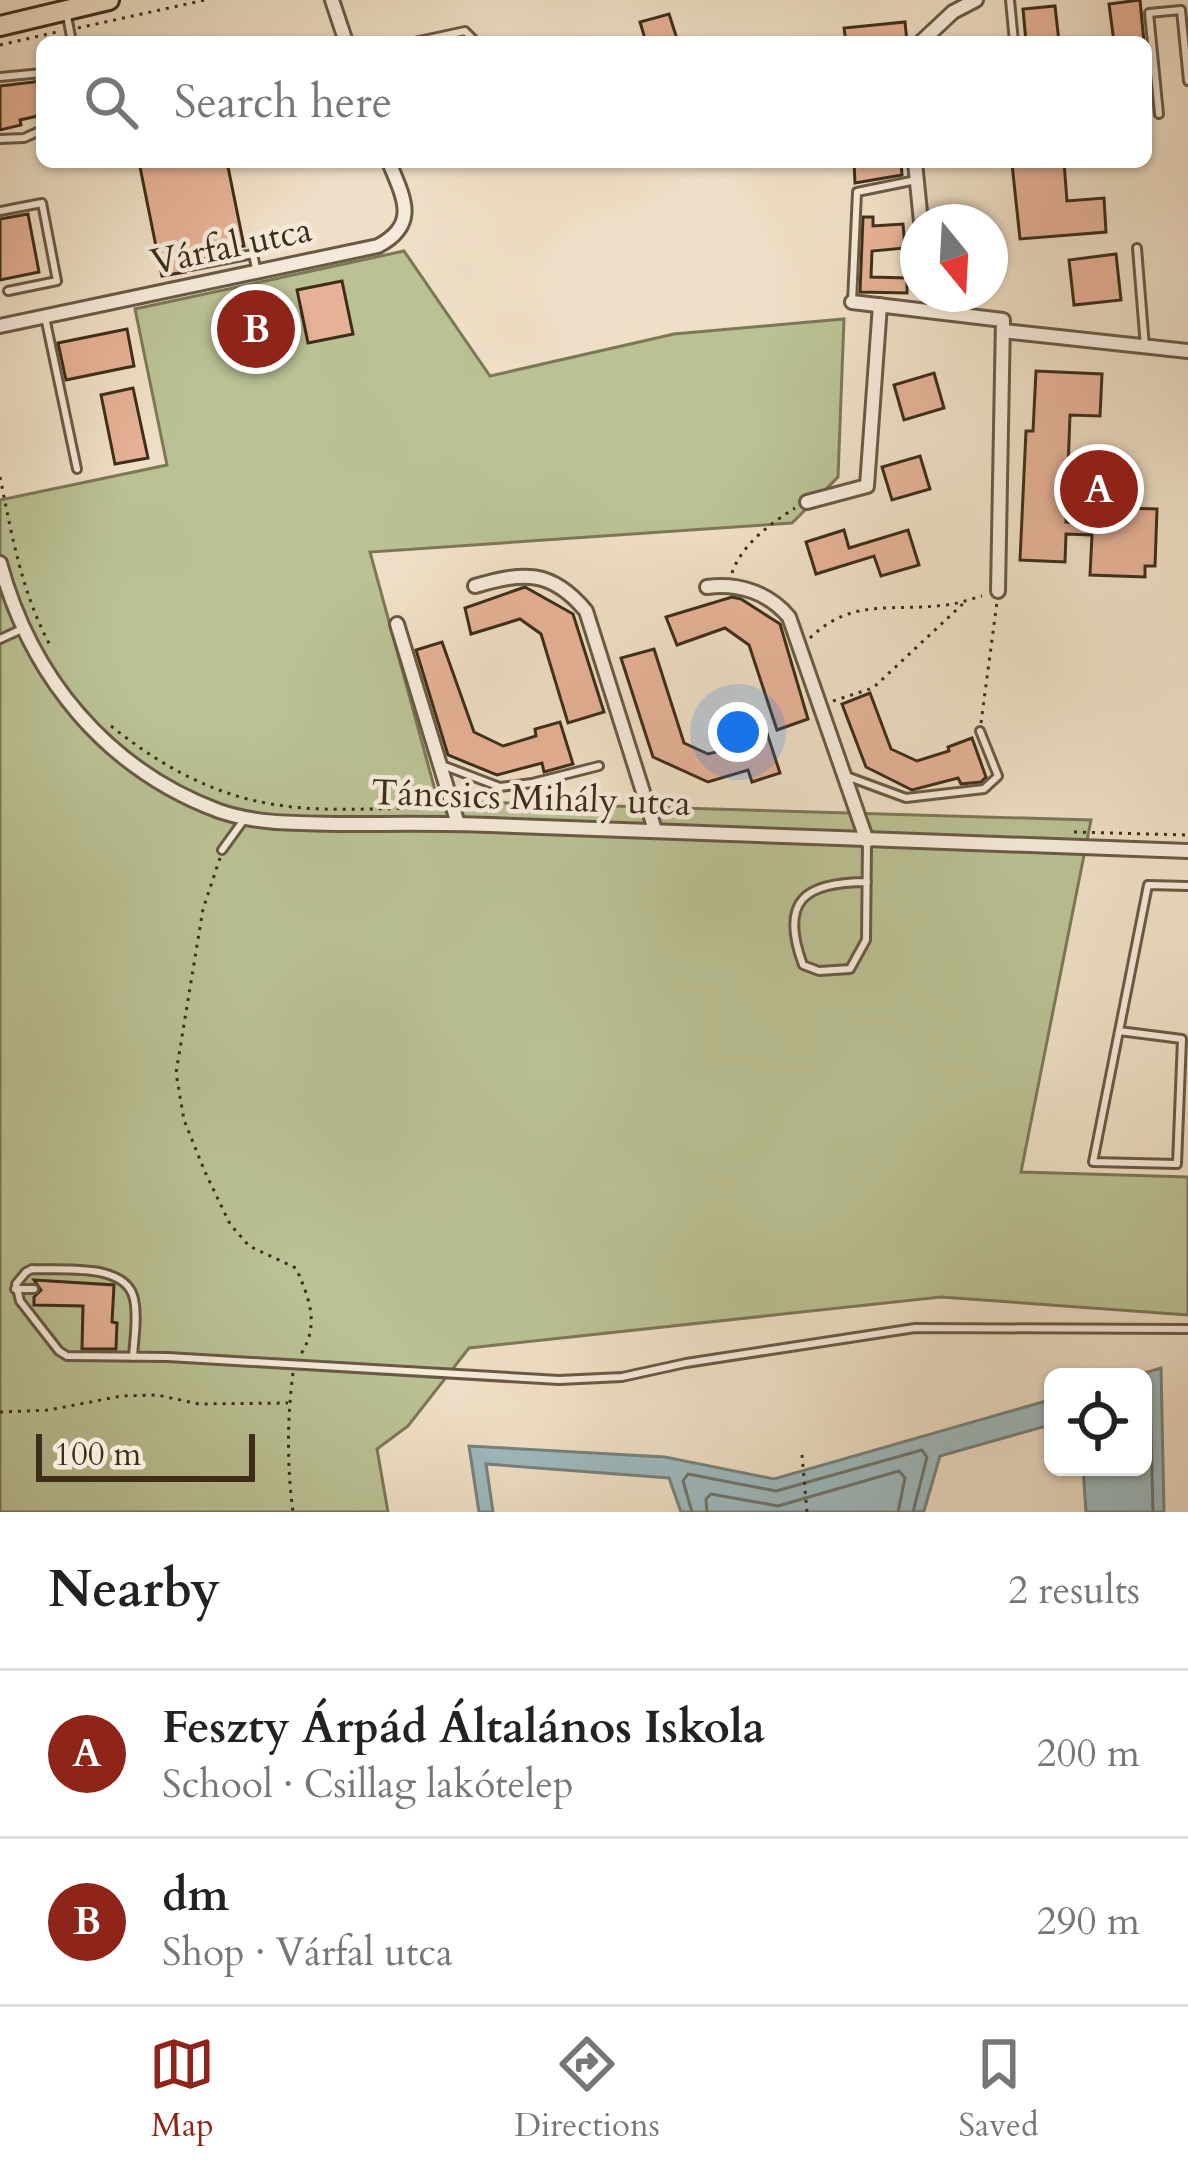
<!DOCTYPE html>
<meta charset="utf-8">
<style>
:root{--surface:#fff;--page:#f2f2f2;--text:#222;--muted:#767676;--line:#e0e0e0;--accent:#8f2418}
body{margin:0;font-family:Cardo,serif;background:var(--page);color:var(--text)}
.controls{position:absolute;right:36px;bottom:36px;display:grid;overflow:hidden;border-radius:18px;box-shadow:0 3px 9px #0004}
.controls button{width:108px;height:108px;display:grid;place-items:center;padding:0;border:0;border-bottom:3px solid var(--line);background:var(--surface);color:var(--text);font:60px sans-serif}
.compass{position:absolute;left:900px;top:204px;width:108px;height:108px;border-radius:50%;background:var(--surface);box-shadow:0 3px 9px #0004;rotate:162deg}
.scale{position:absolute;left:36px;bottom:30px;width:219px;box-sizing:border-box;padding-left:12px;border:6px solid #3e2e19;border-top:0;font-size:33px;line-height:42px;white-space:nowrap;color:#3e2e19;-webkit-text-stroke:9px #f5eada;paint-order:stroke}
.you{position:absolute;left:738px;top:732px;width:42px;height:42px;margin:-30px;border:9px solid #fff;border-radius:50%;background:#1a73e8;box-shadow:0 0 0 18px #1a73e833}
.badge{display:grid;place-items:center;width:78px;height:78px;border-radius:50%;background:var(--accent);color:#fff;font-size:39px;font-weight:700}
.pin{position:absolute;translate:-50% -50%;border:6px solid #fff;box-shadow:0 3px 12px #0006}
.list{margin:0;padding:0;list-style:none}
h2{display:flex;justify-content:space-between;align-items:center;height:156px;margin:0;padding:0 48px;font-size:51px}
h2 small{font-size:39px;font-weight:400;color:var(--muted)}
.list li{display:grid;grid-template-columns:78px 1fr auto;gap:36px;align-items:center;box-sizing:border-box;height:168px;padding:0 48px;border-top:3px solid var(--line)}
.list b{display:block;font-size:45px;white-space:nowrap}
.list p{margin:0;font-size:39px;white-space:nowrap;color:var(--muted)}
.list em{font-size:39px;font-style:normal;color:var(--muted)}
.icon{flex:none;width:66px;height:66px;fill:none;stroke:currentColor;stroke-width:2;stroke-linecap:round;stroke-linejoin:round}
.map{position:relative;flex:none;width:1188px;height:1512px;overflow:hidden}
.search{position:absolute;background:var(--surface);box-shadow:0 3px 9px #0004;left:36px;right:36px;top:36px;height:132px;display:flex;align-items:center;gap:30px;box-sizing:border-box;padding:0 42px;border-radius:18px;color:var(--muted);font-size:45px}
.sheet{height:492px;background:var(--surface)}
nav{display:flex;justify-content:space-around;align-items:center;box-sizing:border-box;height:168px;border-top:3px solid var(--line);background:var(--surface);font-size:33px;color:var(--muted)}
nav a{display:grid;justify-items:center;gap:6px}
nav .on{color:var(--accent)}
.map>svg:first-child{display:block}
</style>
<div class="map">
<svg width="1188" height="1512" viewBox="0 0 1188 1512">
<rect width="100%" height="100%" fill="#efdfc6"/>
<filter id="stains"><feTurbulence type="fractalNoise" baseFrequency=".00167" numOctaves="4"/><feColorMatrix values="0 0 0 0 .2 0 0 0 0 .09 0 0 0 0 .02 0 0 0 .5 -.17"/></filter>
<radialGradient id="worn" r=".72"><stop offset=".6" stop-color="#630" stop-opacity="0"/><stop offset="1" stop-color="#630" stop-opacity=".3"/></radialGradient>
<polygon fill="#bac194" stroke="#7c7856" stroke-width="3" points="404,251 490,376 674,334 844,319 838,477 792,523 370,552 438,801 1091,820 1021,1172 1188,1177 1188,1315 941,1297 469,1348 408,1426 377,1449 388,1512 0,1512 0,500 167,465 135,309"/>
<g fill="#9ebabf" stroke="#78827d" stroke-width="3">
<polygon points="1161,1368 1164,1512 1086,1512 1083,1467 1143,1467 1143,1377 1131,1377"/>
<polygon points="1053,1399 1053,1424 940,1456 924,1511 909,1512 681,1512 669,1478 486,1464 493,1512 479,1512 469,1446 665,1457 774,1479"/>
</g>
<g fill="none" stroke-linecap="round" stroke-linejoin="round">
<g stroke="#6e746c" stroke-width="3">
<polyline points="1143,1386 1150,1392 1153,1512"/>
<polyline points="692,1512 683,1481 688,1474 776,1491 922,1450 927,1457 913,1512"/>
<polyline points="707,1512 706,1499 711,1494 778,1506 899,1471 905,1478 898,1512"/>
</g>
</g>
<g fill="#e6b297" stroke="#3e2e19" stroke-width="3">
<polygon points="1140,0 1144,42 1114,42 1109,4"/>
<polygon points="1055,6 1059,42 1026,42 1023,9"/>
<polygon points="669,14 678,42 646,42 640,22"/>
<polygon points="905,22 907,42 846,42 844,28"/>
<polygon points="42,81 42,115 20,120 21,125 0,130 0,86"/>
<polygon points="139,162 227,162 244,246 184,257 183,266 185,272 162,276"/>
<polygon points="854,162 901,162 902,175 855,183"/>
<polygon points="1064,162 1067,201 1104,198 1106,232 1020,239 1012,164"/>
<polygon points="28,214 39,272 0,280 0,219"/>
<polygon points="863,217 873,217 873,226 903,224 905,248 872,251 871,277 907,278 907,293 860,292"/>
<polygon points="1116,254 1121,300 1074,305 1069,260"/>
<polygon points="342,281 353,334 308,343 297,290"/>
<polygon points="127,329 134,366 66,380 58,343"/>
<polygon points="1036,371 1102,374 1100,416 1070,415 1066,522 1090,523 1091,507 1157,509 1155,566 1145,566 1145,577 1090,575 1092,535 1066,534 1065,562 1020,560 1026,431 1033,431"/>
<polygon points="934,373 944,408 904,420 894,385"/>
<polygon points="133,388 148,458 115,464 101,395"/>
<polygon points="920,456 930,489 892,500 882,467"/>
<polygon points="844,530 849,548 908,530 919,565 881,576 874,556 816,574 806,542"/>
<polygon points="525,587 573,614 604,712 568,723 541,634 520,619 471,634 465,608"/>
<polygon points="732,597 741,599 780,624 808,719 777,730 749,645 725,628 677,645 666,617"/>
<polygon points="442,642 474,732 503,746 536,736 535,729 560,722 573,764 544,772 542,763 497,775 448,755 416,650"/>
<polygon points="654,649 684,743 708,754 742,746 742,740 767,733 780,773 752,782 748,770 708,782 653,757 621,658"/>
<polygon points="870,693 891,749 917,761 949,751 948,747 972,738 986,777 981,782 961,784 958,778 912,790 866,767 842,704"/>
<polygon points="34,1280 114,1285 112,1322 117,1323 116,1349 82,1349 83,1306 34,1305 34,1297 41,1290"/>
</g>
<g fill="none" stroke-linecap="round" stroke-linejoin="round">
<defs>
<g id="lane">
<polyline points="1010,0 1014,42"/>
<polyline points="67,16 72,42"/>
<polyline points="414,42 465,31 476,42"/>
<polyline points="0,77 42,73"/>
<polyline points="1159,114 1149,13 1181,10 1188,81"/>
<polyline points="0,139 24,138 42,130"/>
<polyline points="0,211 42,203 57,281 8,291"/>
<polyline points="1137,248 1145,347"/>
<polyline points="190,266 253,254 256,268"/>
<polyline points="852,302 857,192 916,180"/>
<polyline points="45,317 77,469"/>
<polyline points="0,639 22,629"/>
<polyline points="442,765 500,787 532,783 599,766"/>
<polyline points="849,777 906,798 984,789 998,776 980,731"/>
<path d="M867 844 866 940 850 969 819 971 803 965C779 900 805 882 867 882"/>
<polyline points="222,850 243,821"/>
<polyline points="1119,1031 1182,1039 1177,1164 1093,1162 1148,885 1188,886"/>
<polyline points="15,1289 34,1289"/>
<path d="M133 1357C134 1339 138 1317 134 1299 126 1262 62 1271 32 1269L26 1272 16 1284 20 1301 59 1351 67 1356 168 1357 559 1380 622 1377 686 1363 915 1328 1188 1329"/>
</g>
<g id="street">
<polyline points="332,0 346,42"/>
<polyline points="921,42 953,12 976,0"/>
<polyline points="915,162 921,222"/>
<polyline points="852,302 1003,320 998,591"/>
<path d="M0 326 378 246C420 224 403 197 389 162"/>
<polyline points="1003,331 1188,351"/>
<polyline points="807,502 867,486 880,305"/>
<path d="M0 563C31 677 106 769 219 811 259 825 302 823 345 824 393 824 441 823 490 825 723 833 955 843 1188 851"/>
<path d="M475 586C523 572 551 569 586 611L655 830"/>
<path d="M707 587C738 583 768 592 789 617L867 841"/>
<polyline points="397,624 458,824"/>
</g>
<polyline id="primary" points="0,26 109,0"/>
</defs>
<use href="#lane" stroke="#6a5a44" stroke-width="12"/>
<use href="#street" stroke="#6a5a44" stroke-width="18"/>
<use href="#primary" stroke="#3e2e19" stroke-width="24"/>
<g stroke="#3e2e19" stroke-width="3" stroke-dasharray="3 6" stroke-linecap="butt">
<polyline points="78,28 205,0"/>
<polyline points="0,45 57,32"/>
<path d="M0 477C12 536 22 594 51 647"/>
<path d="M732 573C742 544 770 524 795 508"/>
<path d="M810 638C852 597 893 612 945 605 958 604 970 599 982 596"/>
<polyline points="833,701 873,688 967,600"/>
<polyline points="981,723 997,602"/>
<path d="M111 726C161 766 214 796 278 805 327 813 379 807 429 809"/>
<polyline points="1074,832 1188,835"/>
<path d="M220 858 203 909 176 1073 184 1120 205 1172 230 1224 249 1246 296 1268C309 1298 320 1324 301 1354"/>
<path d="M293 1373C287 1418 287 1467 293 1512"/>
<polyline points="0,1412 49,1410 121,1396 157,1395 199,1404 288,1403"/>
<polyline points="802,1455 807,1512"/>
</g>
<use href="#lane" stroke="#f5eada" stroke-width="6"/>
<use href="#street" stroke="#f5eada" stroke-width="12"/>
<use href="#primary" stroke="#efdfc6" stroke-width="18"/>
</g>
<g text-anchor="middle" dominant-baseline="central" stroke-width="9" stroke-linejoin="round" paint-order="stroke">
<g font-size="36" fill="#3e2e19" stroke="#f5eada">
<text transform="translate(231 246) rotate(-12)">Várfal utca</text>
<text transform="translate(531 798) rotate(2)">Táncsics Mihály utca</text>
</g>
</g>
<rect width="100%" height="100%" filter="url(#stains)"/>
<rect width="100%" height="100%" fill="url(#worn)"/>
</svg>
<div class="controls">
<button><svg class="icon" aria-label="locate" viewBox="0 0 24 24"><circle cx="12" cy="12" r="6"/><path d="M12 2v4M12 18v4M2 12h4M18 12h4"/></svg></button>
</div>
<svg class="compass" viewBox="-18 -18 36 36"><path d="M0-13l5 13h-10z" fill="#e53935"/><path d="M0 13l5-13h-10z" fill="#767676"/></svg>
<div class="scale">100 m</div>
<div class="you"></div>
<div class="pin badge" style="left:1099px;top:489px">A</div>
<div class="pin badge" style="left:256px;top:329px">B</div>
<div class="search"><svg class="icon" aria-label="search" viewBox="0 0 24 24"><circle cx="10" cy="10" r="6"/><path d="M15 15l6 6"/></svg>Search here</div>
</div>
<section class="sheet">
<h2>Nearby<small>2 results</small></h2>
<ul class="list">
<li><span class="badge">A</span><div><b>Feszty Árpád Általános Iskola</b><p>School · Csillag lakótelep</p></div><em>200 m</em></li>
<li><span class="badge">B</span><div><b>dm</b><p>Shop · Várfal utca</p></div><em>290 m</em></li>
</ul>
</section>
<nav>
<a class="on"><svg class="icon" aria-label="map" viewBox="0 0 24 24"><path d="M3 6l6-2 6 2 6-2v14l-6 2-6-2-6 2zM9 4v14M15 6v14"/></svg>Map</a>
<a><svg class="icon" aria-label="directions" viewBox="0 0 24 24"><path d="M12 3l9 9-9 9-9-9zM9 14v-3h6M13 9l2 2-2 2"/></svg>Directions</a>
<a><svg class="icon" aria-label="saved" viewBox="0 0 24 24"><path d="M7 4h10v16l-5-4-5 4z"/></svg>Saved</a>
</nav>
